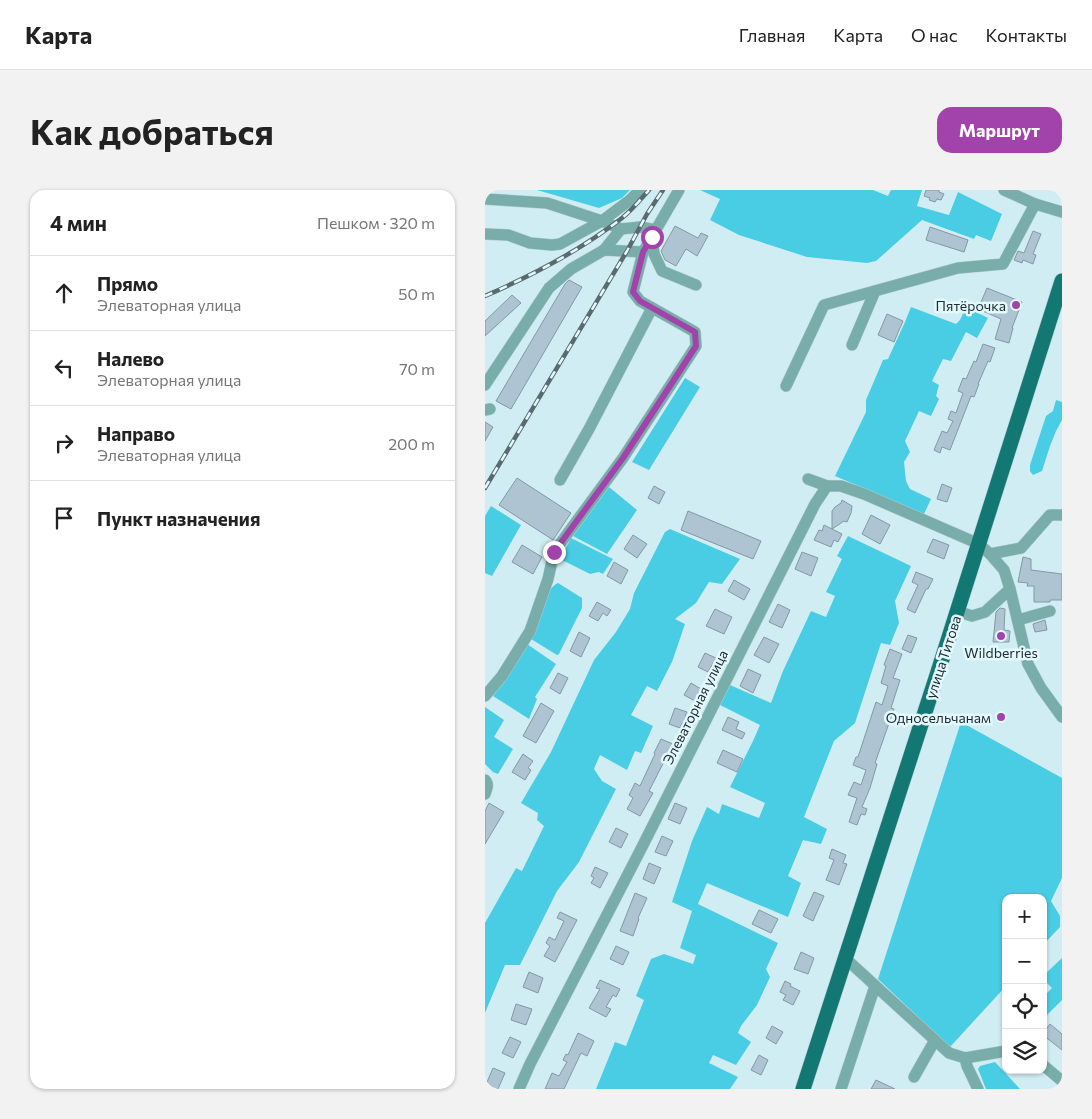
<!DOCTYPE html>
<html lang="ru">
<meta charset="utf-8">
<style>
:root{--surface:#fff;--page:#f2f2f2;--text:#222;--muted:#767676;--line:#e0e0e0;--accent:#a243ac}
body{margin:0;font-family:Commissioner,sans-serif;background:var(--page);color:var(--text)}
.controls{position:absolute;right:15px;bottom:15px;display:grid;overflow:hidden;border-radius:10px;box-shadow:0 1px 4px #0004}
.controls button{width:45px;height:45px;display:grid;place-items:center;padding:0;border:0;border-bottom:1px solid var(--line);background:var(--surface);color:var(--text);font:25px sans-serif}
.stop{position:absolute;width:15px;height:15px;margin:-11px;border:4px solid #a243ac;border-radius:50%;background:#fff}
.stop.end{background:#a243ac;border-color:#fff;box-shadow:0 1px 5px #0008}
.list{margin:0;padding:0;list-style:none}
h2{display:flex;justify-content:space-between;align-items:center;height:65px;margin:0;padding:0 20px;font-size:21px}
h2 small{font-size:16px;font-weight:400;color:var(--muted)}
.list li{display:grid;grid-template-columns:32px 1fr auto;gap:15px;align-items:center;box-sizing:border-box;height:75px;padding:0 20px;border-top:1px solid var(--line)}
.list b{display:block;font-size:19px;white-space:nowrap}
.list p{margin:0;font-size:16px;white-space:nowrap;color:var(--muted)}
.list em{font-size:16px;font-style:normal;color:var(--muted)}
.icon{flex:none;width:28px;height:28px;fill:none;stroke:currentColor;stroke-width:2;stroke-linecap:round;stroke-linejoin:round}
.map{position:relative;flex:none;width:577px;height:899px;overflow:hidden;border-radius:15px}
header{display:flex;align-items:center;gap:30px;box-sizing:border-box;height:70px;padding:0 25px;background:var(--surface);border-bottom:1px solid var(--line)}
header strong{font-size:24px}
nav{display:flex;gap:28px;margin-inline-start:auto;font-size:18px}
.intro{display:flex;align-items:center;justify-content:space-between;box-sizing:border-box;height:120px;padding:0 30px}
h1{margin:0;font-size:35px}
.button{padding:12px 22px;border-radius:15px;background:var(--accent);color:#fff;font-size:18px;font-weight:700}
main{display:flex;gap:30px;padding:0 30px}
aside{flex:1;background:var(--surface);border-radius:15px;box-shadow:0 1px 4px #0004}
.map>svg:first-child{display:block}
</style>
<header>
<strong>Карта</strong>
<nav><a>Главная</a><a>Карта</a><a>О нас</a><a>Контакты</a></nav>
</header>
<div class="intro"><h1>Как добраться</h1><a class="button">Маршрут</a></div>
<main>
<aside>
<h2>4 мин<small>Пешком · 320 m</small></h2>
<ul class="list">
<li><svg class="icon" aria-label="ahead" viewBox="0 0 24 24"><path d="M12 20V5M6 11l6-6 6 6"/></svg><div><b>Прямо</b><p>Элеваторная улица</p></div><em>50 m</em></li>
<li><svg class="icon" aria-label="left" viewBox="0 0 24 24"><path d="M17 20v-9H6M10 6l-5 5 5 5"/></svg><div><b>Налево</b><p>Элеваторная улица</p></div><em>70 m</em></li>
<li><svg class="icon" aria-label="right" viewBox="0 0 24 24"><path d="M7 20v-9h11M14 6l5 5-5 5"/></svg><div><b>Направо</b><p>Элеваторная улица</p></div><em>200 m</em></li>
<li><svg class="icon" aria-label="arrive" viewBox="0 0 24 24"><path d="M6 21V4h12l-3 4 3 4H6"/></svg><div><b>Пункт назначения</b></div></li>
</ul>
</aside>
<div class="map">
<svg width="577" height="899" viewBox="0 0 577 899">
<rect width="100%" height="100%" fill="#d0edf3"/>
<g fill="#49cde4">
<polygon points="52,0 145,0 137,8 114,18"/>
<polygon points="215,0 388,0 403,6 406,0 437,0 432,16 464,25 473,2 517,24 506,51 491,45 489,49 437,30 391,71 382,73 322,67 254,45 225,30 235,9"/>
<polygon points="426,117 471,134 475,130 481,117 503,128 492,148 481,142 466,171 458,169 447,191 454,195 451,206 454,209 446,226 434,221 420,251 425,262 419,272 421,291 425,299 446,309 439,324 350,286 381,222 381,210 398,170 403,169 420,132"/>
<polygon points="200,188 215,197 164,280 147,272"/>
<polygon points="571,210 577,212 577,230 571,241 565,256 557,281 548,285 545,281 545,275 561,226 568,221"/>
<polygon points="124,297 152,320 122,364 88,346"/>
<polygon points="6,316 36,335 7,386 0,383 0,326"/>
<polygon points="185,339 255,369 237,394 224,392 211,413 190,429 200,434 187,472 172,501 162,496 146,525 168,536 156,563 150,561 142,580 115,565 109,579 117,591 131,599 94,672 72,701 35,775 20,775 0,823 0,733 31,678 37,681 59,636 52,630 53,623 36,613 66,562 109,470 131,442 145,419 149,403 180,342"/>
<polygon points="363,346 426,376 410,411 414,433 405,455 396,453 370,533 349,551 319,627 342,639 336,654 318,650 303,686 316,693 303,727 222,693 213,714 293,753 281,779 285,787 272,815 256,836 253,843 266,852 251,875 228,865 224,873 253,887 245,899 111,899 130,852 141,856 159,810 151,806 166,769 179,764 208,774 211,765 195,758 207,721 187,712 207,651 222,617 234,624 237,614 274,628 280,613 245,597 268,551 275,535 235,515 245,495 286,513 298,481 326,421 341,427 350,406 341,402 357,369 352,366"/>
<polygon points="86,348 128,369 118,384 114,382 105,384 75,369"/>
<path d="M73 393 97 408V418L74 464 72 465 46 449C51 433 58 400 73 393Z"/>
<polygon points="42,454 71,474 50,507 52,509 44,529 8,506"/>
<polygon points="0,517 19,530 9,547 28,559 13,584 8,582 0,574"/>
<polygon points="476,532 577,588 577,688 566,711 575,726 575,737 558,755 558,708 521,708 521,796 465,857 393,789"/>
<polygon points="577,768 577,810 558,829 558,807 567,798 558,789 558,786"/>
<polygon points="510,872 535,899 501,899 493,879 495,876"/>
</g>
<g fill="#aec4d2" stroke="#8398a5">
<polygon points="441,0 454,0 454,2 459,4 456,10 452,9 450,12 444,10 445,8 439,6"/>
<polygon points="190,36 213,48 216,43 223,46 212,66 201,59 191,76 180,70 176,61"/>
<polygon points="445,37 483,50 479,62 441,50"/>
<polygon points="548,41 556,44 548,64 551,65 548,74 538,70 537,73 529,70 533,61 539,63"/>
<polygon points="84,90 97,97 26,219 11,211 80,94"/>
<polygon points="502,98 537,112 527,138 528,138 524,153 510,149 516,129 493,119"/>
<polygon points="27,105 36,113 0,146 0,131"/>
<polygon points="402,124 418,131 409,152 393,145"/>
<polygon points="498,154 510,158 505,172 503,171 493,194 494,194 489,207 486,206 465,260 457,257 455,263 449,260 457,241 462,243 468,231 463,229 466,221 471,223 478,203 473,201 478,188 481,189 489,171 491,172"/>
<polygon points="0,232 8,237 0,251"/>
<polygon points="32,288 86,323 68,350 14,315"/>
<polygon points="457,294 467,298 462,312 452,309"/>
<polygon points="169,296 180,302 174,314 163,308"/>
<polygon points="357,310 367,316 366,323 362,332 359,331 347,339 357,344 353,352 349,350 346,357 329,350 334,340 337,341 339,335 347,339 347,321 350,317 356,313"/>
<polygon points="203,321 276,351 268,369 196,340"/>
<polygon points="386,325 405,335 395,354 377,344"/>
<polygon points="148,345 162,354 152,368 139,359"/>
<polygon points="448,349 464,355 459,369 442,362"/>
<polygon points="37,355 57,367 48,384 27,372"/>
<polygon points="317,362 333,368 326,386 310,379"/>
<polygon points="538,367 546,369 546,380 577,384 577,410 565,410 565,412 549,412 549,396 542,396 543,393 533,392"/>
<polygon points="129,372 143,380 136,394 122,386"/>
<polygon points="431,382 448,389 443,399 441,399 430,423 422,419 433,395 427,392"/>
<polygon points="249,390 265,399 259,410 243,401"/>
<polygon points="112,412 126,420 122,426 118,423 113,431 104,426"/>
<polygon points="293,414 305,420 297,438 284,432"/>
<polygon points="515,418 520,419 519,440 525,441 524,452 508,452 511,422"/>
<polygon points="230,419 247,427 239,444 221,436"/>
<polygon points="560,430 562,440 550,442 548,434"/>
<polygon points="94,442 105,448 96,467 85,461"/>
<polygon points="423,445 432,448 426,463 417,459"/>
<polygon points="279,447 294,454 284,473 269,465"/>
<polygon points="405,459 417,464 408,488 415,490 406,518 409,519 390,573 392,574 385,598 377,617 382,619 380,625 376,624 372,635 364,632 372,608 363,605 369,592 376,595 381,580 368,575 371,567 373,567 391,512 397,515 403,496 396,493 401,476 399,475"/>
<polygon points="220,463 231,468 223,482 213,477"/>
<polygon points="263,479 276,485 268,503 255,496"/>
<polygon points="73,483 83,488 75,504 65,498"/>
<polygon points="206,493 216,499 210,511 199,505"/>
<polygon points="56,513 69,521 51,553 38,546"/>
<polygon points="190,518 202,522 200,526 205,528 202,535 197,533 195,538 184,534"/>
<polygon points="243,527 254,532 251,539 260,543 257,549 237,540"/>
<polygon points="176,549 188,554 164,601 168,603 155,626 142,619 148,608 144,605 150,593 155,596 170,564 169,563"/>
<polygon points="238,560 258,569 252,582 232,573"/>
<polygon points="38,564 48,571 43,578 46,580 40,590 27,582"/>
<polygon points="4,613 19,622 0,654 0,621"/>
<polygon points="190,613 202,618 195,634 183,629"/>
<polygon points="131,638 143,644 136,658 124,652"/>
<polygon points="177,646 188,651 181,666 170,662"/>
<polygon points="347,659 361,665 358,673 362,674 354,695 341,690 349,670 344,668"/>
<polygon points="164,673 176,678 169,694 158,689"/>
<polygon points="110,677 123,683 115,698 106,693 109,688 106,686"/>
<polygon points="329,702 339,706 328,731 318,726"/>
<polygon points="150,703 162,708 153,728 154,729 148,746 135,741"/>
<polygon points="274,720 293,729 286,743 267,734"/>
<polygon points="75,722 92,730 70,772 59,766 65,756 61,753 64,747 70,750 79,731 72,728"/>
<polygon points="131,756 144,762 138,775 125,769"/>
<polygon points="316,762 329,768 323,784 309,779"/>
<polygon points="44,782 58,788 53,803 38,797"/>
<polygon points="115,790 135,799 131,807 128,805 121,817 126,819 121,827 104,818 115,799 111,798"/>
<polygon points="300,791 306,794 305,796 315,801 308,815 298,810 301,805 295,802"/>
<polygon points="31,814 47,819 41,835 26,830"/>
<polygon points="565,834 577,844 577,860 558,845 558,843"/>
<polygon points="287,836 298,842 291,854 281,848"/>
<polygon points="93,843 109,851 102,866 96,863 79,899 60,899 67,883 74,886 82,872 78,870 81,864 83,865"/>
<polygon points="25,847 36,852 28,868 17,863"/>
<polygon points="274,865 283,870 276,885 266,880"/>
<polygon points="8,878 20,883 13,899 5,899 0,897"/>
<polygon points="391,890 410,899 386,899"/>
</g>
<g fill="none" stroke-linecap="round" stroke-linejoin="round">
<defs>
<g id="minor">
<polyline points="519,0 550,14 577,22"/>
<polyline points="0,9 62,13 117,31 145,10 155,0"/>
<polyline points="0,44 23,45 45,53 67,55 75,54 117,31 136,39 155,37 171,40"/>
<polyline points="167,47 169,64 177,81 211,95"/>
<polyline points="119,60 136,39"/>
<polyline points="367,155 390,101"/>
<polyline points="0,195 64,98 86,79 119,60 158,62"/>
<polyline points="301,196 339,115 473,78 518,74 550,14"/>
<polyline points="0,220 5,219"/>
<polyline points="323,289 342,296"/>
<polyline points="75,290 104,239 167,118"/>
<polyline points="505,364 536,358 565,325 577,325"/>
<polyline points="472,421 487,426 500,422 525,399"/>
<polyline points="533,430 565,421"/>
<polyline points="0,506 17,486 45,441 63,389 69,362 138,268 211,156 210,142 155,111 148,102 158,62 194,0"/>
<path d="M0 590C4 594 2 599 0 604"/>
<polyline points="360,768 464,863 480,868 521,861"/>
<polyline points="480,868 482,876 493,899"/>
<polyline points="558,875 577,891"/>
<polyline points="429,887 450,850"/>
<polyline points="34,899 45,874 157,657 330,314 342,296 356,296 379,304 494,354 505,364 519,380 525,399 543,474 556,498 577,527"/>
<polyline points="356,899 390,796"/>
</g>
<polyline id="major" points="318,899 452,485 577,91"/>
</defs>
<use href="#minor" stroke="#b0cacf" stroke-width="12"/>
<use href="#major" stroke="#b0cacf" stroke-width="16"/>
<use href="#minor" stroke="#78ada9" stroke-width="11"/>
<use href="#major" stroke="#137873" stroke-width="15"/>
<defs>
<g id="rail">
<path d="M0 106C48 85 96 60 137 28 147 20 156 9 164 0"/>
<polyline points="0,298 142,61 162,24 178,0"/>
</g>
</defs>
<use href="#rail" stroke="#5a6b6f" stroke-width="4.5"/>
<use href="#rail" stroke="#e2f9fe" stroke-width="2.5" stroke-dasharray="8" stroke-linecap="butt"/>
</g>
<g fill="none" stroke-linecap="round" stroke-linejoin="round">
<polyline stroke="#a243ac" stroke-width="6" points="69,362 138,268 211,156 210,142 155,111 148,102 158,62 167,47"/>
</g>
<g fill="#a243ac" stroke="#e2f9fe" stroke-width="2">
<circle cx="531" cy="115" r="5"/>
<circle cx="516" cy="446" r="5"/>
<circle cx="516" cy="527" r="5"/>
</g>
<g text-anchor="middle" dominant-baseline="central" stroke-width="5" stroke-linejoin="round" paint-order="stroke">
<g font-size="14" fill="#1f2a2d" stroke="#e2f9fe" text-anchor="end">
<text x="521" y="115">Пятёрочка</text>
<text x="516" y="462" text-anchor="middle">Wildberries</text>
<text x="506" y="527">Односельчанам</text>
</g>
<g font-size="14" fill="#1f2a2d" stroke="#e2f9fe">
<text transform="translate(458 467) rotate(-72)">улица Титова</text>
<text transform="translate(210 517) rotate(-63)">Элеваторная улица</text>
</g>
</g>
</svg>
<div class="controls">
<button>+</button>
<button>−</button>
<button><svg class="icon" aria-label="locate" viewBox="0 0 24 24"><circle cx="12" cy="12" r="6"/><path d="M12 2v4M12 18v4M2 12h4M18 12h4"/></svg></button>
<button><svg class="icon" aria-label="layers" viewBox="0 0 24 24"><path d="M12 4l9 5-9 5-9-5zM3 14l9 5 9-5"/></svg></button>
</div>
<div class="stop" style="left:167px;top:47px"></div>
<div class="stop end" style="left:69px;top:362px"></div>
</div>
</main>
